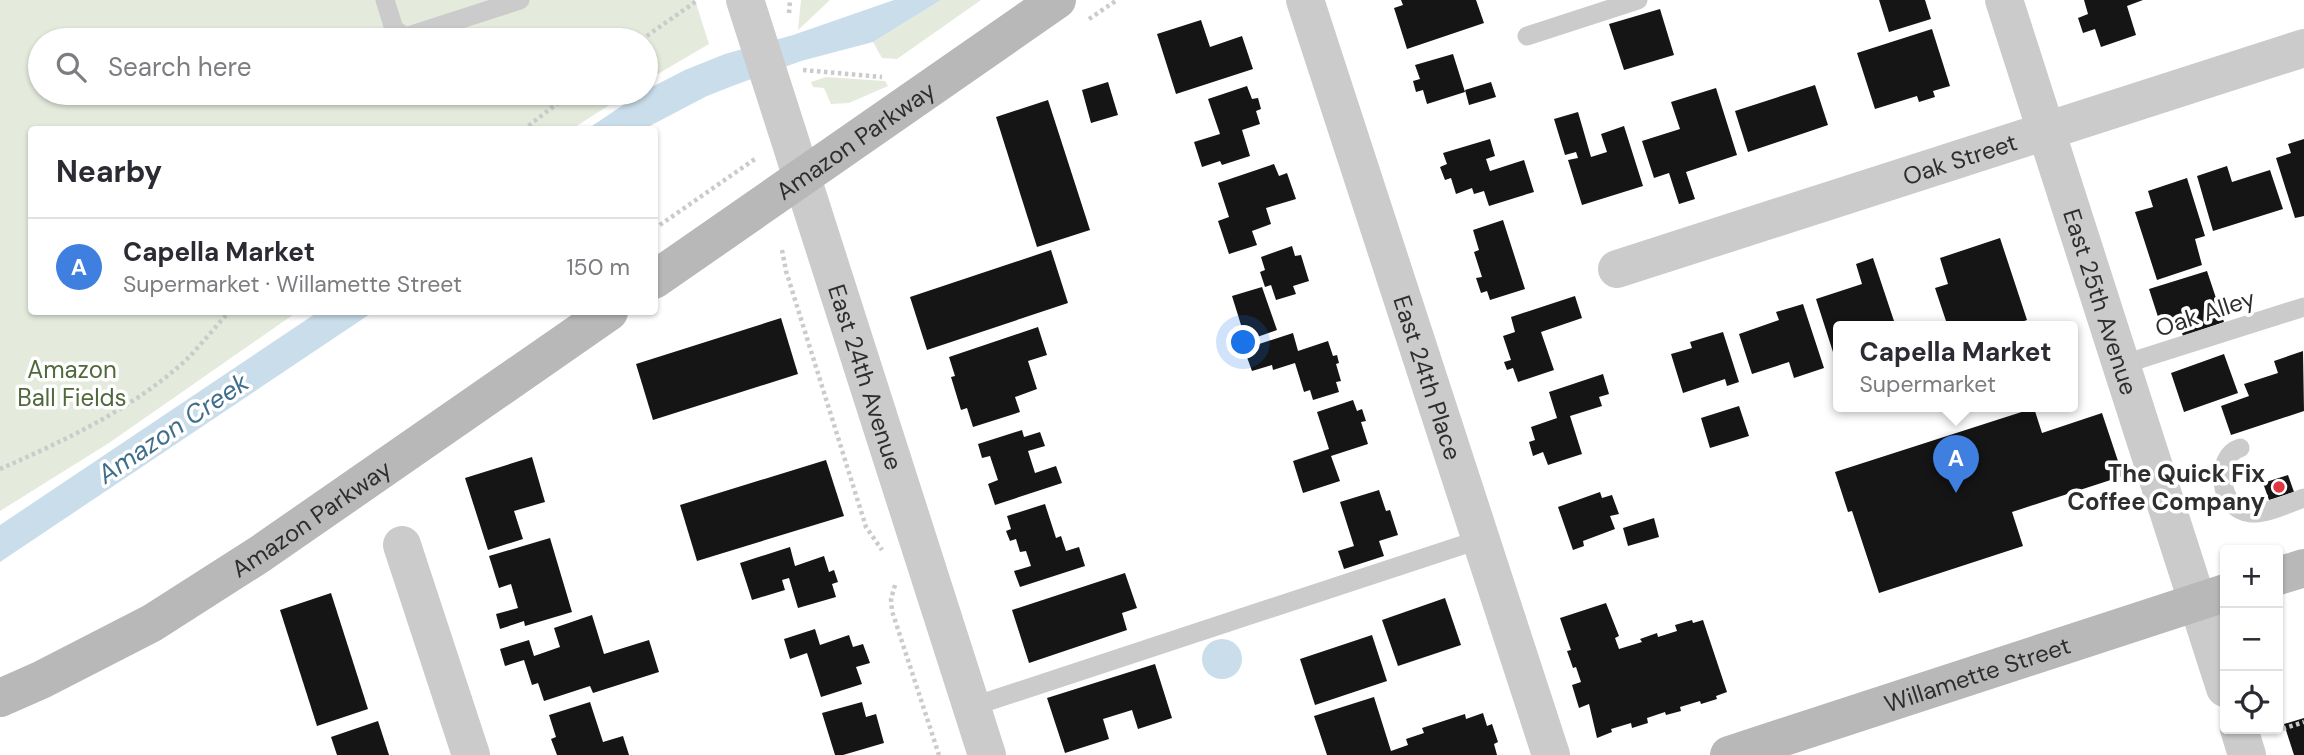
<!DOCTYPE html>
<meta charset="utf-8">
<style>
:root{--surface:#fff;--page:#f2f2f3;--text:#2b2b33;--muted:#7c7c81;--line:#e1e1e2;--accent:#de3742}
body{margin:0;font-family:"DM Sans",sans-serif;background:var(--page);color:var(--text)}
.controls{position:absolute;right:21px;bottom:21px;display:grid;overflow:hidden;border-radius:7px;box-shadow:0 2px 5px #0004}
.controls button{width:63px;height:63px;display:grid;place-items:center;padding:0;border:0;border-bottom:2px solid var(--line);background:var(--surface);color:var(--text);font:35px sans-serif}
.you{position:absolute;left:1244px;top:343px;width:24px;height:24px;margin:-18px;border:5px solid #fff;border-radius:50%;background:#1a73e8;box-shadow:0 0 0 10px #1a73e833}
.badge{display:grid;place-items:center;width:46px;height:46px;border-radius:50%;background:var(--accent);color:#fff;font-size:23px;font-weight:700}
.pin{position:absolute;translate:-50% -58px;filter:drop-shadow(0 2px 4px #0008)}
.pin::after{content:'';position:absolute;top:37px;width:24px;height:21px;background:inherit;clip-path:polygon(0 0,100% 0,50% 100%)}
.popup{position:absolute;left:1833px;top:321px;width:245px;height:91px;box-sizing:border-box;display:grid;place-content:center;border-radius:7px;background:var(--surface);filter:drop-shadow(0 2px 5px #0005);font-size:23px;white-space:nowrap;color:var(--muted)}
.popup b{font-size:26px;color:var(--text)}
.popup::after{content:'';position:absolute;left:50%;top:100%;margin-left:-14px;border:14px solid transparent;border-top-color:var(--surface)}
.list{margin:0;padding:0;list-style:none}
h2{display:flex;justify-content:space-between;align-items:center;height:91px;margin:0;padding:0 28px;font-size:30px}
h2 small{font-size:23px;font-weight:400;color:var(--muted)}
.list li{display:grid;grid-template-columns:46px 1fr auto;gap:21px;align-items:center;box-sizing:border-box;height:98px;padding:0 28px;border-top:2px solid var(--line)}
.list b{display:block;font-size:26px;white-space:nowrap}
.list p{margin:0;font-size:23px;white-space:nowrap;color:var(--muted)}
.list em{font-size:23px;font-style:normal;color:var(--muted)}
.icon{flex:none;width:38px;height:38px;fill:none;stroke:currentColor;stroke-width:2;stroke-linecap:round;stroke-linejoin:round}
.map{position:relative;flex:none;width:2304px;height:755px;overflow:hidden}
.search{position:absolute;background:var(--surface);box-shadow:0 2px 5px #0004;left:28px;top:28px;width:630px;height:77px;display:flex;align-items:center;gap:18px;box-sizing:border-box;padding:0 24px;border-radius:38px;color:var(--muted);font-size:26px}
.panel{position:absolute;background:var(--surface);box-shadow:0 2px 5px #0004;left:28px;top:126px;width:630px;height:189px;border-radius:7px}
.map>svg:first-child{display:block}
</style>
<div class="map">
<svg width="2304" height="755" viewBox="0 0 2304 755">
<rect width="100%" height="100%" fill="#fff"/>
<g fill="#e4ebdc">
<polygon points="0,0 695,0 709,44 646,81 646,40 40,40 40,93 628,93 572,129 32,130 32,312 297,312 109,443 0,511"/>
<polygon points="801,0 830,0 798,30"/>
<polygon points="941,0 981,0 897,59 882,58 873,42"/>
<polygon points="826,77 885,81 888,86 849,103 831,104 824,88 813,87 811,82"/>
</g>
<g fill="#c9ddea">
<polygon points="894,0 941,0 873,42 801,61 735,85 707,96 644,129 586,130 638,95 646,93 646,90 685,70 725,54 793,35"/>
<polygon points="318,312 373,312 0,562 0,525"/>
<circle cx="1222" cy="659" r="20"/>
</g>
<g fill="#151515">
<polygon points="1401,0 1476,0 1484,23 1407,49 1394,8 1403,5"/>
<polygon points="1879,0 1925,0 1931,19 1889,32"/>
<polygon points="2084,0 2143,0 2127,6 2136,35 2101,47 2095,29 2083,33 2078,18 2088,14"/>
<polygon points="1660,9 1674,55 1624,70 1609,24"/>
<polygon points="1201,20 1210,47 1242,36 1253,69 1176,94 1157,34"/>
<polygon points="1932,29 1950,86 1933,91 1935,97 1919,102 1917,96 1875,109 1857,53"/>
<polygon points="1453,54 1465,92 1427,104 1423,90 1416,92 1413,81 1420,79 1415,65"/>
<polygon points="1108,82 1118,115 1091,123 1082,90"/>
<polygon points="1491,82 1496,97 1469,105 1465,90"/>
<polygon points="1815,85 1828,125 1748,152 1735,111"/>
<polygon points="1247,86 1252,99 1258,98 1261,109 1256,111 1260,124 1242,130 1250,156 1222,165 1220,161 1202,167 1194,142 1220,134 1208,99"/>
<polygon points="1716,88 1737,155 1686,172 1695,199 1679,204 1669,173 1654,178 1642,141 1680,129 1671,102"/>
<polygon points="1048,100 1090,230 1037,247 996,117"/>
<polygon points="1578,112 1591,157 1607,152 1601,134 1624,126 1643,186 1582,205 1568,160 1578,158 1576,152 1565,155 1554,119"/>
<polygon points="1490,139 1495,156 1486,159 1490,171 1524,160 1534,192 1489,206 1484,191 1474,194 1472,188 1456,194 1451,178 1445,180 1440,167 1447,164 1443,153"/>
<polygon points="2304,139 2304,216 2295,218 2276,158 2291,153 2288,144"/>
<polygon points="1274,164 1279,176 1287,173 1296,199 1266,208 1271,224 1252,231 1257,245 1229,254 1218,221 1229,217 1218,183"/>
<polygon points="2227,166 2232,182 2270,170 2283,209 2213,231 2197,176"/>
<polygon points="2187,178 2205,236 2195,239 2202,265 2157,280 2135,212 2153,207 2148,191"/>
<polygon points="1503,220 1525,289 1490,300 1487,291 1481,293 1476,278 1482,277 1474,252 1479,250 1473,230"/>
<polygon points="2000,238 2027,320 2008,327 1948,327 1935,288 1948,284 1940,258"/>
<polygon points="1292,246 1295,256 1301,255 1309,281 1293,286 1296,294 1276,300 1271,285 1265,287 1260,272 1265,270 1261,257"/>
<polygon points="1051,250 1068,303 927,350 910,297"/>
<polygon points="1873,258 1896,327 1839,327 1839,350 1833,352 1816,299 1862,284 1856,264"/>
<polygon points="2207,271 2224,322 2183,336 2177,318 2160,323 2149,289"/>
<polygon points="1262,287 1277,330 1246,341 1232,296"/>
<polygon points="1575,296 1582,318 1541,332 1554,370 1518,382 1513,368 1507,370 1504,362 1511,360 1503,336 1515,332 1511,317"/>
<polygon points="1803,304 1824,368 1794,378 1789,362 1752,374 1739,334 1779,320 1776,312"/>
<polygon points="781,318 798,374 653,420 636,364"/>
<polygon points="1038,327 1047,355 1028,361 1037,389 1015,397 1020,412 973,427 967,408 961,410 951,377 955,376 949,357"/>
<polygon points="1723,332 1739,382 1727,386 1725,379 1683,393 1671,354 1692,348 1690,342"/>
<polygon points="1293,333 1298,351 1328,341 1333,356 1337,355 1339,363 1336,364 1341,381 1336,382 1339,392 1313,400 1310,390 1304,392 1295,363 1273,370 1272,365 1252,371 1244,349"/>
<polygon points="2303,351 2304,411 2231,435 2221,406 2249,396 2244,384 2278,373 2274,361"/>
<polygon points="2224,354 2238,393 2184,412 2171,373"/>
<polygon points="1603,374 1609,394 1599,397 1602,406 1570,416 1582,454 1548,465 1543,452 1533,456 1529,442 1535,440 1531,427 1557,418 1549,392"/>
<polygon points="1353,400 1357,411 1362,409 1366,421 1361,422 1368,444 1331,456 1340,481 1303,493 1293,461 1329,449 1317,412"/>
<polygon points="1739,406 1749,436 1710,448 1701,418"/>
<polygon points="2034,408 2042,433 2102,413 2123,476 2012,512 2023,546 1879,593 1852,511 1848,512 1835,472"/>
<polygon points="1022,430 1024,437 1040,432 1045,446 1028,451 1035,473 1056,466 1062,483 995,505 988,484 998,480 990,456 982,458 978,444"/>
<polygon points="532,457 545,502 514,511 523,539 488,550 465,478"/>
<polygon points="826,460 844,516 697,561 680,505"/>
<polygon points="2288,475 2294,492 2269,500 2263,483"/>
<polygon points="1379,490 1386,511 1390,510 1398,535 1379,541 1384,556 1344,569 1338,551 1354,546 1340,502"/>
<polygon points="1600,492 1602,498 1612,495 1619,514 1610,516 1615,529 1583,541 1584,546 1573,550 1558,507"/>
<polygon points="1045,504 1056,538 1061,536 1066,551 1079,547 1085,566 1020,587 1014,571 1031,566 1026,551 1020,552 1016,539 1010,541 1006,531 1011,529 1007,516"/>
<polygon points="1654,518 1659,537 1628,546 1623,528"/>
<polygon points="550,538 572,612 525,626 524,621 500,629 496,614 518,608 511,584 499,588 489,556"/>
<polygon points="790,547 795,566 824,556 829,572 834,570 838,582 832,584 836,597 798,608 789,578 782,580 785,590 752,600 740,563"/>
<polygon points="1125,573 1137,608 1122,613 1127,630 1029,663 1012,610"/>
<polygon points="331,593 368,709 317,726 280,610"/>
<polygon points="1445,598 1461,645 1398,666 1382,620"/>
<polygon points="1606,603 1619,636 1615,638 1619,649 1642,642 1640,639 1657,633 1658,637 1677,631 1675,625 1692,620 1693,623 1703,620 1727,692 1716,696 1717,699 1701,704 1700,701 1680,707 1681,711 1666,715 1665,712 1647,718 1648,723 1632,728 1631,723 1611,729 1612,732 1597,738 1589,704 1579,708 1572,685 1581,682 1576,667 1573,668 1567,651 1571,650 1560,618"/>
<polygon points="592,615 604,654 649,640 659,672 593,693 590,686 544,701 538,683 532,685 524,660 505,666 500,649 529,640 534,656 560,647 554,628"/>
<polygon points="815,629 820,645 849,635 853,647 863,644 870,663 856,667 862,684 821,697 807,653 790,659 784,639"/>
<polygon points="1372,635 1387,681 1315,705 1300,659"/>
<polygon points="1155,664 1172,718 1138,729 1132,710 1103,719 1109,739 1065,753 1047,698"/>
<polygon points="1374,697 1391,751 1408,745 1406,739 1424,733 1422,728 1465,714 1466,719 1483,713 1487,726 1492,724 1498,742 1494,744 1497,755 1327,755 1314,716"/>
<polygon points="590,702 603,742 623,736 629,755 557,755 551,739 556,737 549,715"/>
<polygon points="862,702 866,717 876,714 884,743 843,755 835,755 822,713"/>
<polygon points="2304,718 2304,755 2294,755 2284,724"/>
<polygon points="378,721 389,755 337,755 331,737"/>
</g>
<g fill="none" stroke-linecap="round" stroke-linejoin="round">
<g stroke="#cbcbcb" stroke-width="4.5" stroke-dasharray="3.5 3.5" stroke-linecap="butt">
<polyline points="789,13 790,0"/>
<polyline points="1089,19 1117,0"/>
<polyline points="641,40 698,0"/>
<polyline points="803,70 882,77"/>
<polyline points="523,130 571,93"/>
<polyline points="654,229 755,159 755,157"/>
<polyline points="782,250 786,271 866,527 882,550"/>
<path d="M0 469C64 441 134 408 186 360 201 345 215 327 229 312"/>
<polyline points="895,585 891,599 892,611 939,755"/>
<polyline points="2276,731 2304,722"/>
</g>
<g stroke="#cbcbcb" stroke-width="19">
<polyline points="385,0 394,29 405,37 520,0"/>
<polyline points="1527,36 1638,0"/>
<polyline points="2121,365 2304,307"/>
<path d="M2240 448C2214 456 2217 510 2251 513 2267 514 2289 503 2304 498"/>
<polyline points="971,707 1481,539"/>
</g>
<g stroke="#cbcbcb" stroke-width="38">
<path id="s1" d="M1305 0 1551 755"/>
<path id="s2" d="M2004 0 2225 688"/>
<path id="s3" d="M1617 269 2304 48"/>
<polyline points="402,545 471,755"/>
<polyline points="2239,729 2247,755"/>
</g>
<path stroke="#cbcbcb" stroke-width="38" id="s4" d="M745 0 987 755"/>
<g stroke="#b8b8b8" stroke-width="38">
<path id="s5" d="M654 280 1057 0"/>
<polyline points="2278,576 2304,568"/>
<path id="s6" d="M0 698 41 680 152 623 260 554 609 312"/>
<path id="s7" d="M1729 755 2225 593"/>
</g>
</g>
<circle fill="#de3742" stroke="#fff" stroke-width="2.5" cx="2279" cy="487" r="7"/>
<g text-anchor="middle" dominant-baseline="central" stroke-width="7" stroke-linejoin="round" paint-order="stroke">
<g font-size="24" fill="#2e2e2e" stroke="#fff">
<text stroke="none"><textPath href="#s5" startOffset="245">Amazon Parkway</textPath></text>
<text stroke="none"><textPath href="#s3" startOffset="360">Oak Street</textPath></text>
<text stroke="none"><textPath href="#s2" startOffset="317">East 25th Avenue</textPath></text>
<text transform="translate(2205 313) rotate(-18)">Oak Alley</text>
<text stroke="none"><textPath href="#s1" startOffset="397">East 24th Place</textPath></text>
<text stroke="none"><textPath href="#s4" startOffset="396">East 24th Avenue</textPath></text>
<text stroke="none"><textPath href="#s6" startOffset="360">Amazon Parkway</textPath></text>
<text stroke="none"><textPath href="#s7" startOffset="261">Willamette Street</textPath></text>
</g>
<g font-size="24" fill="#51683d" stroke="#fff">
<text x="72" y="369">Amazon<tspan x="72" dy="28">Ball Fields</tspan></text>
</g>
<g font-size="24" font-weight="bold" fill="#2e2e2e" stroke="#fff" text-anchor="end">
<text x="2265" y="473">The Quick Fix<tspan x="2265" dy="28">Coffee Company</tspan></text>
</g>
<g font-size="26" font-style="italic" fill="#3f6e8d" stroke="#fff">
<text transform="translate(173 428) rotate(-34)">Amazon Creek</text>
</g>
</g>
</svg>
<div class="controls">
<button>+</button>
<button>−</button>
<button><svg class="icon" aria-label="locate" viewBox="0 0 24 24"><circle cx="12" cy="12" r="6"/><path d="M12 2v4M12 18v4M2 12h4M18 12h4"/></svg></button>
</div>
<div class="you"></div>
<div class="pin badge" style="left:1956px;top:493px;background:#3f7fe0">A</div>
<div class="popup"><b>Capella Market</b>Supermarket</div>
<div class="search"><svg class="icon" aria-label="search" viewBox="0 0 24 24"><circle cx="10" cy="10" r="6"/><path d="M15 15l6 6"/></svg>Search here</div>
<section class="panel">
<h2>Nearby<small></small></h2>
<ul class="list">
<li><span class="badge" style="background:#3f7fe0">A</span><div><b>Capella Market</b><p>Supermarket · Willamette Street</p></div><em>150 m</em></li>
</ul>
</section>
</div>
